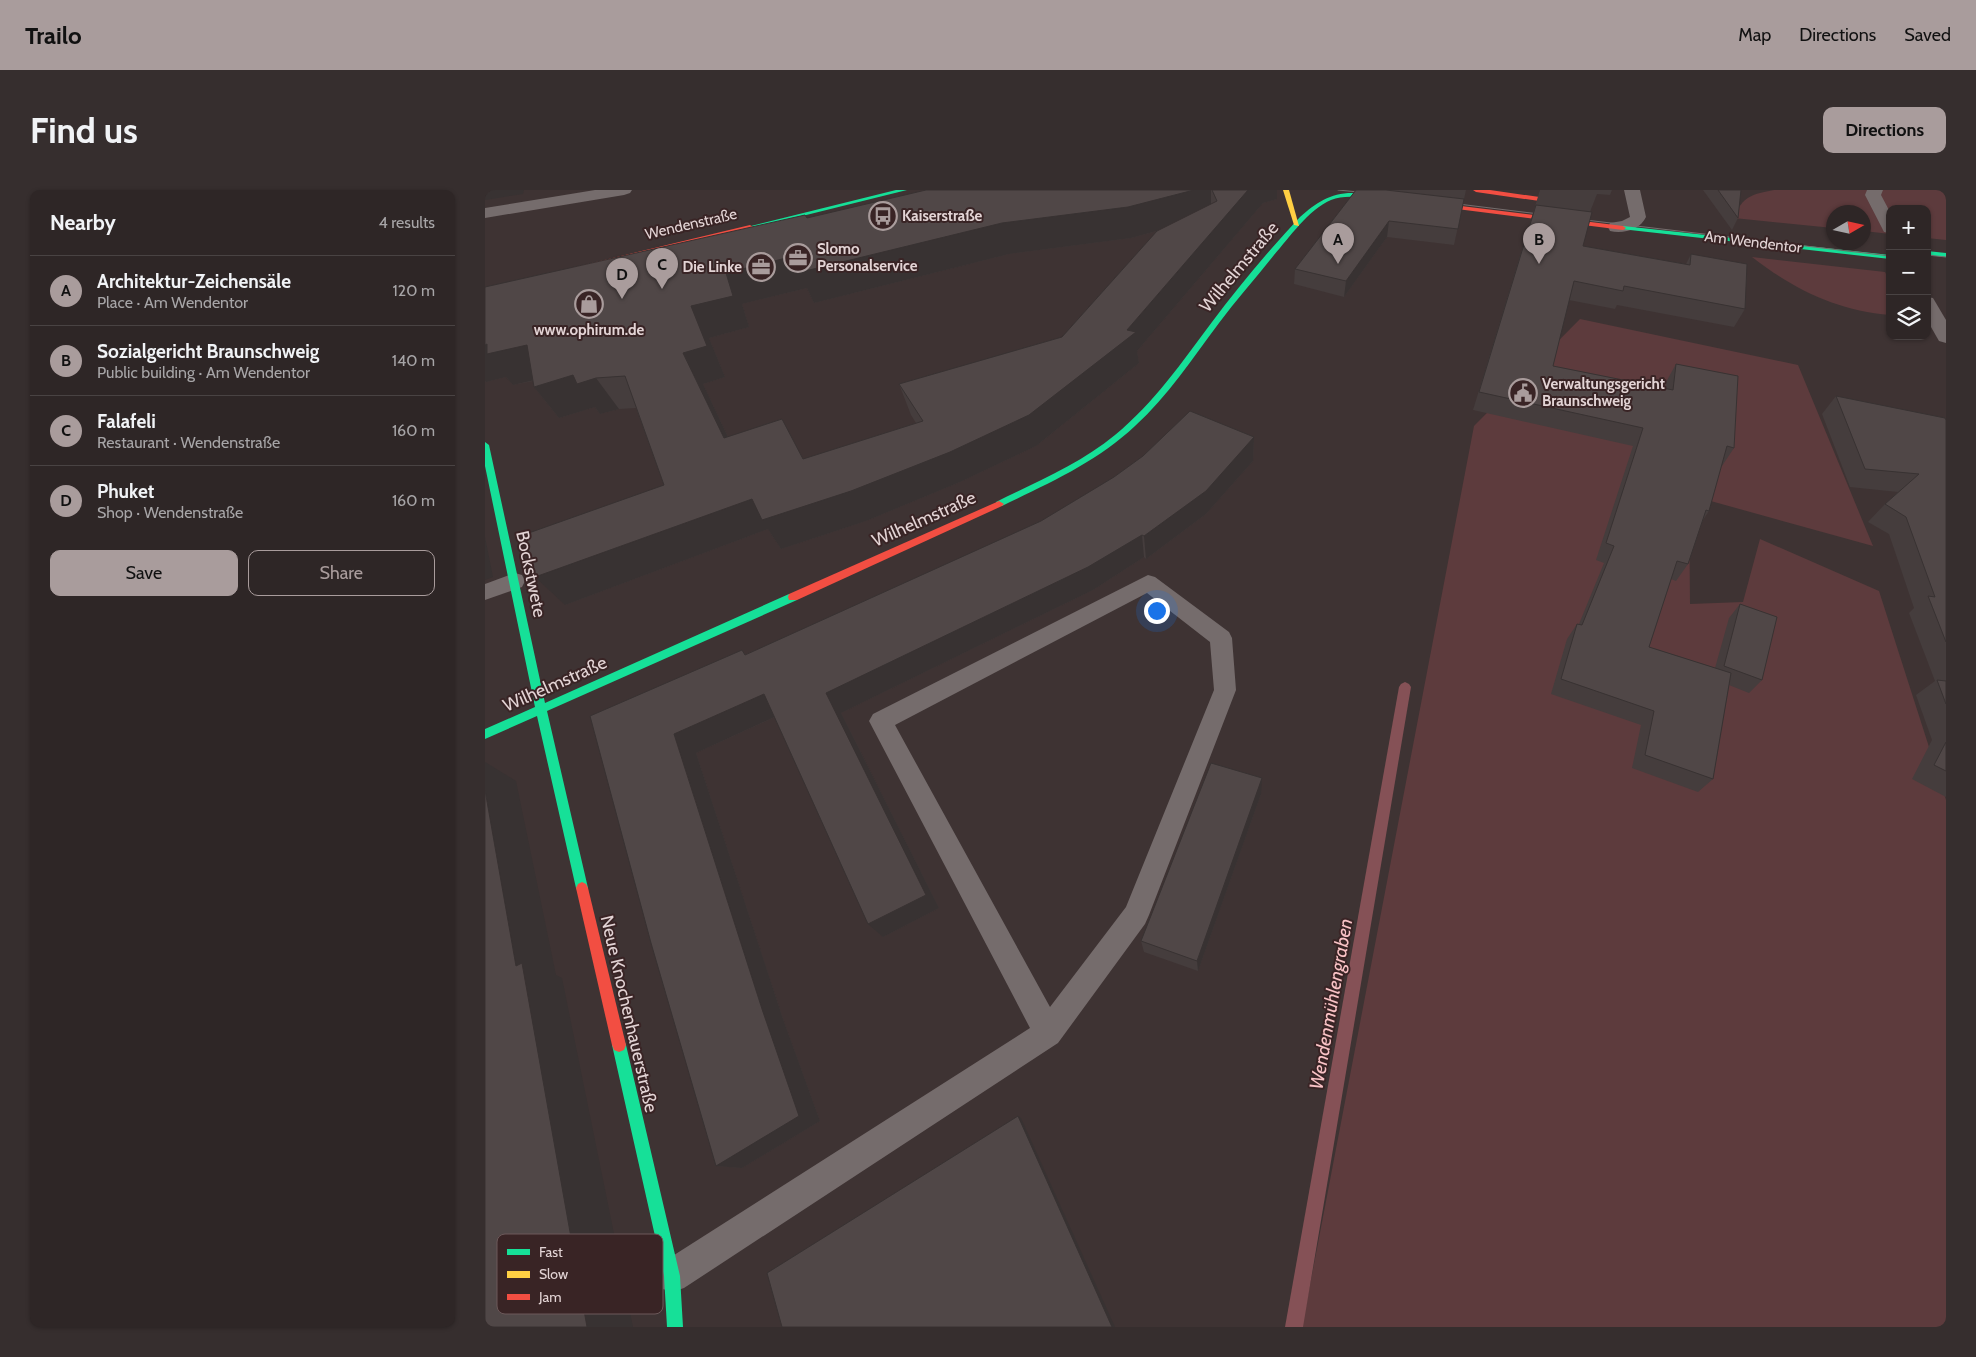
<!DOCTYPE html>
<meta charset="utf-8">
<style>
:root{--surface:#2e2626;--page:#362e2e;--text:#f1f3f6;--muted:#a7a5a7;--line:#494343;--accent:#a99c9c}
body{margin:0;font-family:Cabin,sans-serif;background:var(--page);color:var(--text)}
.controls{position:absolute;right:15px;top:15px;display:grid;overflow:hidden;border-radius:10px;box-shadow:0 1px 4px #0004}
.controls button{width:45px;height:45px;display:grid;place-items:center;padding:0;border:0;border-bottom:1px solid var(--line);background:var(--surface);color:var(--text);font:25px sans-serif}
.compass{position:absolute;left:1341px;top:15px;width:45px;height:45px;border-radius:50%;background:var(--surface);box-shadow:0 1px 4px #0004;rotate:81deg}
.you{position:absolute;left:671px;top:420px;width:18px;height:18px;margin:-12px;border:4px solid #fff;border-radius:50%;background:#1a73e8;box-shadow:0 0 0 8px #1a73e833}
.badge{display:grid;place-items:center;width:32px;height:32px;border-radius:50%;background:var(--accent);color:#111;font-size:16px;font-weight:700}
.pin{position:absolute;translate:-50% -41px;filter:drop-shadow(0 1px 2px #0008)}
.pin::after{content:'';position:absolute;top:26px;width:18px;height:15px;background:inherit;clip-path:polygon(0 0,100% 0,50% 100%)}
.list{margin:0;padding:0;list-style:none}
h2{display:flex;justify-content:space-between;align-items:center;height:65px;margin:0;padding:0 20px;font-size:21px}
h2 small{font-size:16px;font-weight:400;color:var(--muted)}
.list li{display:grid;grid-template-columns:32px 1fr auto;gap:15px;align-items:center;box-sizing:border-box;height:70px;padding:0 20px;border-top:1px solid var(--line)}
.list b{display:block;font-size:19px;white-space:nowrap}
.list p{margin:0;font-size:16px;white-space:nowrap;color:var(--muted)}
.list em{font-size:16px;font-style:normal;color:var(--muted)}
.actions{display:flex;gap:10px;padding:15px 20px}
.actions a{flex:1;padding:11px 0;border:1px solid var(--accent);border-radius:10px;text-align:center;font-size:18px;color:var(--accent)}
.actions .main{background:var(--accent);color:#111}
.icon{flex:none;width:28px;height:28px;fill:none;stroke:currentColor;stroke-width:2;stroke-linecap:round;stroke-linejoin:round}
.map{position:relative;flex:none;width:1461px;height:1137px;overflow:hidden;border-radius:10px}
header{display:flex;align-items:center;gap:30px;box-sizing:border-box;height:70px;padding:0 25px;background:var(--accent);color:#111}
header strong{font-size:24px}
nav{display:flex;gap:28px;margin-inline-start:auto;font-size:18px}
.intro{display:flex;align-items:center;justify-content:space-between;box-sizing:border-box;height:120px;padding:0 30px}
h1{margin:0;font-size:35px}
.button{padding:12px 22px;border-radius:10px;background:var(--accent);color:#111;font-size:18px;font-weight:700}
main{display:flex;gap:30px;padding:0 30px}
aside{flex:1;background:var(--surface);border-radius:10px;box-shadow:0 1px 4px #0004}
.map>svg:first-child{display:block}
</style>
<header>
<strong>Trailo</strong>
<nav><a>Map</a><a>Directions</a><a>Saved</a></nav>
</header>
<div class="intro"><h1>Find us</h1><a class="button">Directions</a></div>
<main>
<aside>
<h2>Nearby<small>4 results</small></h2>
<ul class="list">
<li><span class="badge">A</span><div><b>Architektur-Zeichensäle</b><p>Place · Am Wendentor</p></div><em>120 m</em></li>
<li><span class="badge">B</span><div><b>Sozialgericht Braunschweig</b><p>Public building · Am Wendentor</p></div><em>140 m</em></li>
<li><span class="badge">C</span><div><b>Falafeli</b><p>Restaurant · Wendenstraße</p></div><em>160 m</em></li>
<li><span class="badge">D</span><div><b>Phuket</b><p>Shop · Wendenstraße</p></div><em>160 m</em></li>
</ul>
<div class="actions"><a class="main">Save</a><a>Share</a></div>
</aside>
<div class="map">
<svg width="1461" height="1137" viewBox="0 0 1461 1137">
<rect width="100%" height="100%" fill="#3e3333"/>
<g fill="#5d3b3d">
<path d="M1289 0H1461V50L1442 48V19H1405V44L1379 41 1378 22H1348V38L1249 28C1257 6 1268 4 1289 0Z"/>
<path d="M1267 67 1400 82 1405 91V125C1352 121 1308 99 1267 67Z"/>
<polygon points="1095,129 1313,175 1388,356 1204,305 1205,414 1258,412 1275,349 1394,401 1461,610 1461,1137 817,1137 989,236"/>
</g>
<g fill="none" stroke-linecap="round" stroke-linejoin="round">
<polygon fill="#855156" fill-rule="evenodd" points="920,492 924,494 926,497 818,1137 800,1137 914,497 916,494"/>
<g fill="#756c6c" fill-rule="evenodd">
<polygon points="30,383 37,385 40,391 37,397 0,410 0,394"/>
<path d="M663 385 670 387 744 442 747 448 751 500 664 725 660 734 573 853 199 1098 187 1102 175 1098 171 1086 175 1074 545 838 384 531 388 524ZM662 403 725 452 729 500 641 717 565 817 410 535Z"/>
</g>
<g fill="#756c6c" fill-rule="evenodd">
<polygon points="110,0 147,0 145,3 139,5 0,28 0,18"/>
<path d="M1139 0H1155L1161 27C1155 40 1138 44 1125 41L1123 37 1125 33 1137 31 1145 27Z"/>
<polygon points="1382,0 1398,0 1396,5 1405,22 1405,43 1399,42 1397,38 1380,5"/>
<polygon points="1442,107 1448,108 1461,130 1461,153 1454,151 1442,130"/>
</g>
<g fill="#16e098" fill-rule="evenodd">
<polygon points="411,0 422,0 265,39 262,37"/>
<path d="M867 3 895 6 898 8 895 10C880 8 861 4 846 10 823 20 805 47 789 65 771 88 751 110 734 133 707 169 683 206 650 236 612 272 564 293 517 316H511V312C551 292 595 274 630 245 669 213 697 172 727 132 754 96 784 60 815 27 831 13 845 3 867 3Z"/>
<polygon points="1138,36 1405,65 1405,69 1136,39 1136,37"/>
<polygon points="1442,61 1461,63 1461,67 1442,65"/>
<polygon points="0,252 4,255 60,513 304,404 312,404 313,407 312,410 62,521 103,698 101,702 97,704 93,702 91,698 52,526 0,549 0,539 50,517 0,276"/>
<polygon points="134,848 139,850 141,855 195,1086 198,1137 182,1137 179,1086 127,855 129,850"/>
</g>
<polygon fill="#ffcf43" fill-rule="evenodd" points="798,0 804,0 814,36 809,35"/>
<g fill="#f24e42" fill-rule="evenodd">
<polygon points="988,0 1005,0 1089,12 1092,14 1089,16 991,2"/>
<polygon points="895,6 1138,36 1141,38 1138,40 893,9 893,7"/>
<polygon points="265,35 268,37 267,38 90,80 86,78"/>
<polygon points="514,311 519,314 517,316 312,410 304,410 303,407 304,404"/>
<polygon points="97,692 101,694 103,698 141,855 139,860 134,862 129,860 127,855 91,698 93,694"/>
</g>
<g stroke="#766e6e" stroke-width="1">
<polyline points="853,0 883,3"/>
<polyline points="965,13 1062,25"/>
<polyline points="1092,29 1405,66"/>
<polyline points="1442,65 1461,67"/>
</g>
</g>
<g fill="#453d3d" fill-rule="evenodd">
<path d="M441 0H792V9L778 13 652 161 654 173 551 256 475 292 381 331 296 359 283 339 80 415 179 295 151 218 134 219 115 224 110 217 74 228 49 197 48 191 28 195 21 187 1 192 0 191V97L322 28ZM672 41 577 147 414 194 426 225 431 233 319 269 243 247 218 194 240 187 224 148 264 137 257 114 322 98 329 113 524 64 646 48Z"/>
<polygon points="871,0 981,0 969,55 902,47 859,107 809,94 810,79"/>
<polygon points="1055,0 1127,0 1125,5 1112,4 1105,22 1098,56 1201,74 1206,64 1260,119 1249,137 1132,115 1130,119 1084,110 1068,176 1180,199 1181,192 1191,174 1249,258 1237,276 1236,275 1224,321 1218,330 1203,374 1191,391 1186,389 1164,457 1230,478 1244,428 1255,414 1277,490 1264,503 1244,495 1228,589 1213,602 1147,578 1156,535 1066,504 1082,449 1092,434 1094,434 1119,373 1111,370 1148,256 988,220"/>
<polygon points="1218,0 1256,0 1253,28 1247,40"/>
<polygon points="1351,206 1461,230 1461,607 1427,589 1447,550 1431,505 1450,491 1424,423 1429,418 1404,344 1383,332 1400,314 1413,302 1365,297 1337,224"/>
<polygon points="769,247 768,271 721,324 661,369 659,367 608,400 356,523 454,718 398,747 290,527 211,563 298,829 335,931 257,978 231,976 105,526 261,464"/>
<polygon points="776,604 713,781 659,762 656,751"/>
</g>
<g fill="#383232">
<polygon points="0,0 39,0 38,4 0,10"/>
<polygon points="709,0 726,0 726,26 646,48 524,64 329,113 322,98 257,114 264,137 224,148 240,187 218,194 258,279 239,248 198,163 206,116 241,83 309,66 517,33"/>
<polygon points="763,0 792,0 792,9 778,13 652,161 654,173 551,256 475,292 381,331 296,359 283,339 80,415 50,387 267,309 642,140"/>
<polygon points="904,31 902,47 859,107 861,91"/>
<polygon points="0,155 42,155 67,186 28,195 21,187 1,192 0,191"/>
<polygon points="88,185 111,188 134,219 115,224 110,217 74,228 49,197"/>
<polygon points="769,247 768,271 721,324 661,369 659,346"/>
<polygon points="657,345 659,367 608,400 356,523 454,718 398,747 383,734 341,503"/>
<polygon points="0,347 8,387 0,390"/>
<polygon points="279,504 296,524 211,563 298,829 335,931 257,978 231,976 277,819 189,544"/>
<polygon points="0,572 31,591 71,785 77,788 148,1137 102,1137 31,776 0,600"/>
<polygon points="777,588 776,604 713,781 712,771"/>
<polygon points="533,926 536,928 630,1137 627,1137"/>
</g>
<g fill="#504747" stroke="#383232">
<polygon points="441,0 709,0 643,17 517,33 316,82 309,66 241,83 248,106 206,116 222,156 198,163 239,248 297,229 318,269 438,231 414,194 577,147 672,41 732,11 727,0 763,0 642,140 651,142 544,225 465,262 366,301 277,330 267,309 50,387 38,345 179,295 140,186 111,188 92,194 88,185 49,197 42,155 2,164 2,154 0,155 0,97 320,25 322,28"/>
<polygon points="871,0 901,0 979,9 973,39 904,31 861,91 810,79"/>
<polygon points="1233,0 1256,0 1253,28"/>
<polygon points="1051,15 1107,22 1098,56 1205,75 1206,64 1262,74 1260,119 1139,96 1138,101 1089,91 1068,176 1188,200 1191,174 1253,186 1249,258 1242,256 1224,321 1221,320 1203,374 1192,371 1164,457 1246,483 1228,589 1160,565 1169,521 1076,489 1092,434 1097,435 1129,356 1121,353 1158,238 994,202"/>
<polygon points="1351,206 1460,228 1461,230 1461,452 1443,406 1450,407 1421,327 1400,314 1434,284 1380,279"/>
<polygon points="705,221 769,247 721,301 659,346 657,345 603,377 341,503 441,705 383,734 279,504 189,544 277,819 314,926 231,976 166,753 105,526 257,460 260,465 556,331 629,287 658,266"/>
<polygon points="1255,414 1292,427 1277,490 1239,476"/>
<polygon points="1452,490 1461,491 1461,514"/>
<polygon points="1461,552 1461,581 1449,575"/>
<polygon points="726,573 777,588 712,771 656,751"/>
<polygon points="0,600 31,776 37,773 102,1137 0,1137"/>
<polygon points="533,926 627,1137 297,1137 282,1083"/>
</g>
<defs>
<symbol id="bus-ring" viewBox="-11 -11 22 22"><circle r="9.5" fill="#392425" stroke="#a99c9c" stroke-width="1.5"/><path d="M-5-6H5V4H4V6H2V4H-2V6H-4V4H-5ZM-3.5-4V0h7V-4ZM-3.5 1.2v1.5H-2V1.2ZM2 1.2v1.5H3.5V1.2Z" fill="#a99c9c"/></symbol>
<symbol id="office-ring" viewBox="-11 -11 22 22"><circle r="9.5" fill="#392425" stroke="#a99c9c" stroke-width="1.5"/><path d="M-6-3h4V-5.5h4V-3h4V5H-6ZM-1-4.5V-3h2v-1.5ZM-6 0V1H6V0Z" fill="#a99c9c"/></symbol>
<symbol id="shop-ring" viewBox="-11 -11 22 22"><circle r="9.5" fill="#392425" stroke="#a99c9c" stroke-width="1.5"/><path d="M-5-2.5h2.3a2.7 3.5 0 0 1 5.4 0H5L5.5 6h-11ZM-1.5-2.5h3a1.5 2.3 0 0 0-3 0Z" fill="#a99c9c"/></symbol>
<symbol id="civic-ring" viewBox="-11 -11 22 22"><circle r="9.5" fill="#392425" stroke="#a99c9c" stroke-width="1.5"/><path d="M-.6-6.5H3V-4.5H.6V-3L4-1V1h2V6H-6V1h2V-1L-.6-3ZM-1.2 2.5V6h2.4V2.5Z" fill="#a99c9c"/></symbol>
</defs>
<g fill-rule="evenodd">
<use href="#bus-ring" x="382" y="10" width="32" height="32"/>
<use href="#office-ring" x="297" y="52" width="32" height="32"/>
<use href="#office-ring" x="260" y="61" width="32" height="32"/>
<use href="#shop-ring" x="88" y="98" width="32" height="32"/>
<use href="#civic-ring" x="1022" y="187" width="32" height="32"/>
</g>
<g text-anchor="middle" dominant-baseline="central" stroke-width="4" stroke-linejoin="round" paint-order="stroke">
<g font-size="15" font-weight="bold" fill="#e3d4d5" stroke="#392425" text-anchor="start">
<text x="417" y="26">Kaiserstraße</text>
<text x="332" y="59">Slomo<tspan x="332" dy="17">Personalservice</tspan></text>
<text x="257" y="77" text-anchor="end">Die Linke</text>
<text x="104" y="140" text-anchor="middle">www.ophirum.de</text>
<text x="1057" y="194">Verwaltungsgericht<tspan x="1057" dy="17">Braunschweig</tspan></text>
</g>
<g font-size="15" fill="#e3d4d5" stroke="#392425">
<text transform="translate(206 34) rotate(-13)">Wendenstraße</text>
<text transform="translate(1268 52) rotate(7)">Am Wendentor</text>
</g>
<g font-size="18" fill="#e3d4d5" stroke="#392425">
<text transform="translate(754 77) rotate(-50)">Wilhelmstraße</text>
<text transform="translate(439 329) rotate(-24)">Wilhelmstraße</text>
<text transform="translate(46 384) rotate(78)">Bockstwete</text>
<text transform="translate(70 494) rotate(-24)">Wilhelmstraße</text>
<text transform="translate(144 824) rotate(77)">Neue Knochenhauerstraße</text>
</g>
<g font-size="19" font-style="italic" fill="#fac3c6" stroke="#392425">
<text transform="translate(846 814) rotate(-80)">Wendenmühlengraben</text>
</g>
</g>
<rect x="12" y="1044" width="166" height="80" rx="8" fill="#392425" stroke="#6c595a" stroke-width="1"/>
<rect x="22" y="1059" width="23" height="6" fill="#16e098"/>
<rect x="22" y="1081" width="23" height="7" fill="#ffcf43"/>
<rect x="22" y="1104" width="23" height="6" fill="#f24e42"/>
<g font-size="14" fill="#e3d4d5">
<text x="54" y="1067">Fast</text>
<text x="54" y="1089">Slow</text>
<text x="54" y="1112">Jam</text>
</g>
</svg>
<div class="controls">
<button>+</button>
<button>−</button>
<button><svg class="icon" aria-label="layers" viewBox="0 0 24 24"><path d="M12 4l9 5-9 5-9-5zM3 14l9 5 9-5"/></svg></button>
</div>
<svg class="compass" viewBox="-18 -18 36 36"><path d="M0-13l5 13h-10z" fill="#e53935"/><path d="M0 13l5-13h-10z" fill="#a7a5a7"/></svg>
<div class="you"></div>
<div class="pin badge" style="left:853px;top:74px">A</div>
<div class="pin badge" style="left:1054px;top:74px">B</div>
<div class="pin badge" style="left:177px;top:99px">C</div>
<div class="pin badge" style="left:137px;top:109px">D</div>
</div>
</main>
